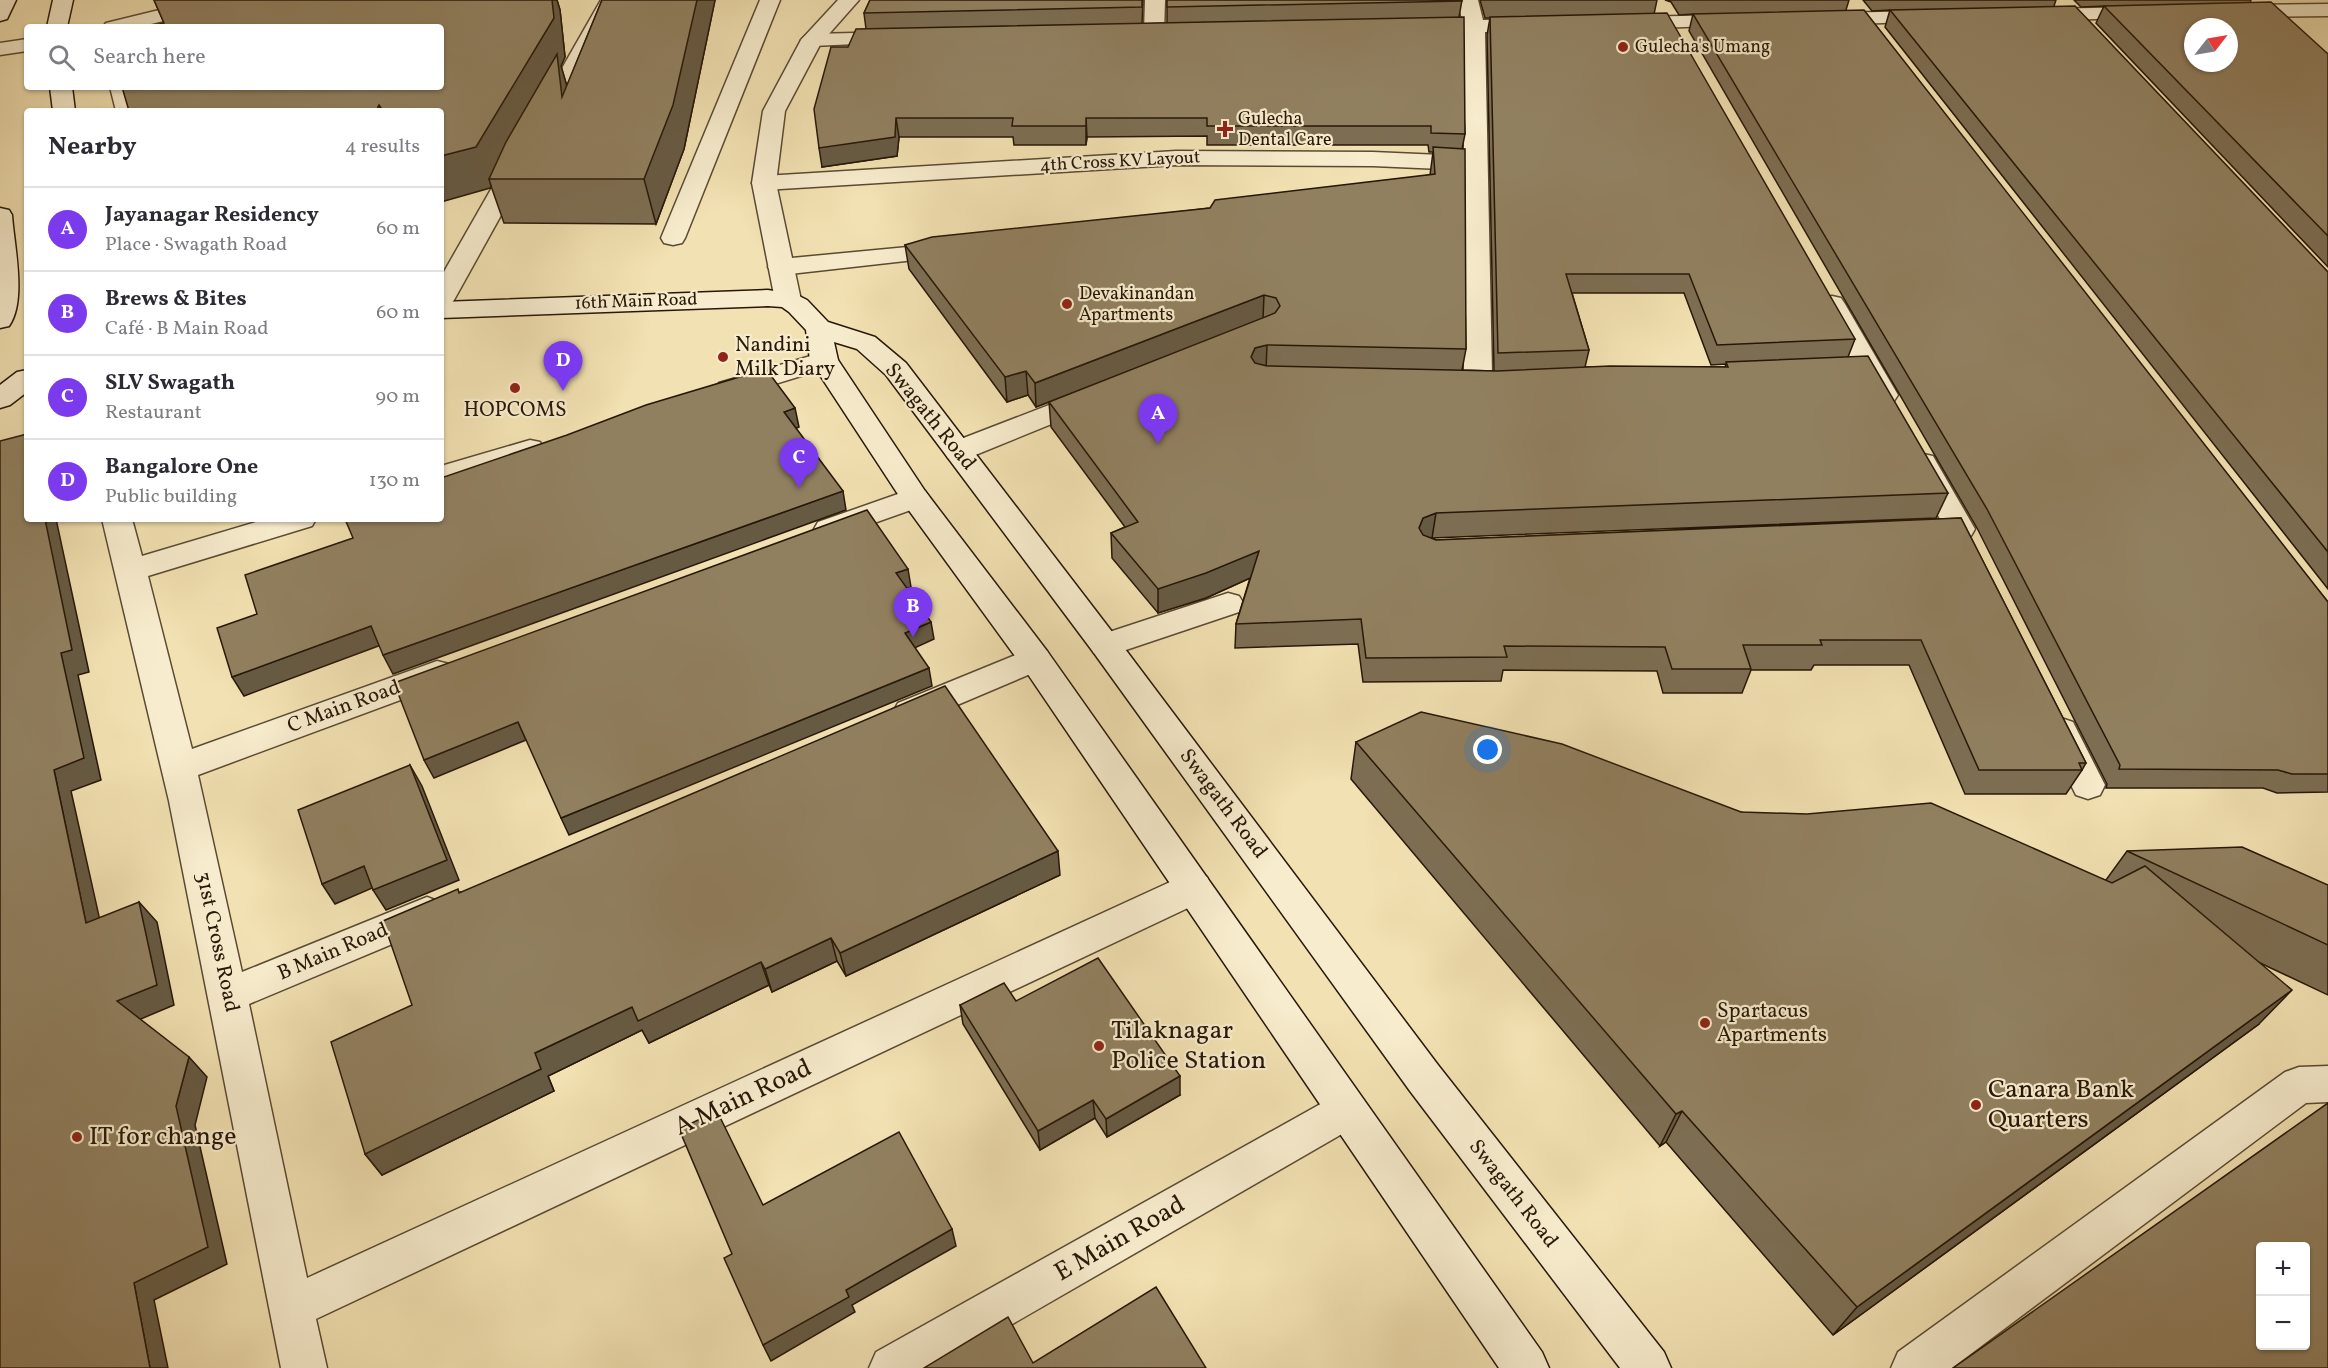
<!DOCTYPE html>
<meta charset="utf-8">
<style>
:root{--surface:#fff;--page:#f7f7f7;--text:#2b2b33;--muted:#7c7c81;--line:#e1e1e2;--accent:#7c3aed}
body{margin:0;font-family:Vollkorn,serif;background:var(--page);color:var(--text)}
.controls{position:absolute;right:18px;bottom:18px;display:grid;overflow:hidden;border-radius:6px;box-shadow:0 2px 4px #0004}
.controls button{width:54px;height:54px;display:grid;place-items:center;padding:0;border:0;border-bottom:2px solid var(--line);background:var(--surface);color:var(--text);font:30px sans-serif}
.compass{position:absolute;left:2184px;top:18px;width:54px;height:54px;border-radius:50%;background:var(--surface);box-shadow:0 2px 4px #0004;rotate:59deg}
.you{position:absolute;left:1488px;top:750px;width:21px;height:21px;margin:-15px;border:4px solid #fff;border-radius:50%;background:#1a73e8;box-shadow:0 0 0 9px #1a73e833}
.badge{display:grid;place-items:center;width:39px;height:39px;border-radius:50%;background:var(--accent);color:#fff;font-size:20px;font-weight:700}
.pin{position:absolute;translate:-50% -50px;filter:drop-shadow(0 2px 3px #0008)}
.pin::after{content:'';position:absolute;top:32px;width:21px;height:18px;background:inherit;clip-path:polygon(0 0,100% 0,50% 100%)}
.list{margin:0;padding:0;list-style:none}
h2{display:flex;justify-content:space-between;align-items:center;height:78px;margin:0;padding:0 24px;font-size:26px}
h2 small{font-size:20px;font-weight:400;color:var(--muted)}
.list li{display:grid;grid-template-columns:39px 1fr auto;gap:18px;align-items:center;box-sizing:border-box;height:84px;padding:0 24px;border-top:2px solid var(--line)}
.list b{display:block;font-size:22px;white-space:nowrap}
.list p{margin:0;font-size:20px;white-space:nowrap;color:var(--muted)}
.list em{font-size:20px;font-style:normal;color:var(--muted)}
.icon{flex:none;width:33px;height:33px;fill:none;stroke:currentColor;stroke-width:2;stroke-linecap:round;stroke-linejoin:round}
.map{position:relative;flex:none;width:2328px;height:1368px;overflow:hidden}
.search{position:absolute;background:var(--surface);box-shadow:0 2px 4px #0004;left:24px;top:24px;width:420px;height:66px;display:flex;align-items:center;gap:15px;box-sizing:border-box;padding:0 21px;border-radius:6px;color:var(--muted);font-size:22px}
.panel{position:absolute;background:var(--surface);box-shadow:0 2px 4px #0004;left:24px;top:108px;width:420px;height:414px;border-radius:6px}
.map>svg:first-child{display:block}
</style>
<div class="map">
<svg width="2328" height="1368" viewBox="0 0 2328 1368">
<rect width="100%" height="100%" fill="#f2e1b2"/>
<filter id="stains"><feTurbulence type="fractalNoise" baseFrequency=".00333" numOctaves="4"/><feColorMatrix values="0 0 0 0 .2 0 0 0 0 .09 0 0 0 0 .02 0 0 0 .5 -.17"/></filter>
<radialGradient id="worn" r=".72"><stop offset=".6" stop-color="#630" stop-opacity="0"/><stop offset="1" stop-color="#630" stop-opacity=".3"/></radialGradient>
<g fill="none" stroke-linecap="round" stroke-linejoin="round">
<defs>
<g id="service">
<polygon points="200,0 235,0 232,4 139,27 103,27 106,23"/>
<polygon points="2328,1066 2328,1102 2306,1103 1952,1368 1891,1368 1898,1352 2285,1072 2299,1067"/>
</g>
<g id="minor">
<polygon points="601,0 621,0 555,119 552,124 544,126 536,124 533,119"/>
<polygon points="760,0 780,0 685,238 682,243 673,245 664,243 661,238"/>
<polygon points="1145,0 1165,0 1164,33 1161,37 1154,39 1147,37 1144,33"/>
<path d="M1458 0H1478L1483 20 1534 19 1541 21 1544 25 1541 29 1534 31 1485 32 1492 374 1522 378 1526 384 1522 390C1503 395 1477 396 1464 378V170L1373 166 1176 165 764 190 756 188 752 183 756 178 764 176 1176 151 1373 152 1464 156V32L1414 31 1411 27 1414 23 1462 20Z"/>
<polygon points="2328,4 2328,16 2237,17 2230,15 2227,11 2230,7 2237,5"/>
<polygon points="2146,7 2153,9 2156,13 2153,17 2039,21 2032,19 2029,15 2032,11 2039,9"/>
<polygon points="1933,11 1940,13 1943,17 1940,21 1826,25 1819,23 1816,19 1819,15 1826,13"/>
<polygon points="1735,15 1742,17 1745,21 1742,25 1628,29 1621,27 1618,23 1621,19 1628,17"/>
<polygon points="895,32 902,34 906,38 902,42 812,46 805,44 801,40 805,36 812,34"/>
<polygon points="110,87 132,87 138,111 116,111"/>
<polygon points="518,156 526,158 530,163 454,300 450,305 441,308 441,277 506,163 510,158"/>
<polygon points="950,243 959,245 962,250 959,255 781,275 772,272 768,267 772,262 781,259"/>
<polygon points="1832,296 1841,298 1845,304 1898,395 1894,401 1884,404 1874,401 1870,395 1819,304 1823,298"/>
<polygon points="824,352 834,354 838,360 834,366 729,398 719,395 715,389 719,383"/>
<polygon points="1093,388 1103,391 1107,397 1103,403 968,458 958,460 948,458 944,451 948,444"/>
<polygon points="530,440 540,442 544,449 540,456 441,486 441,466"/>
<path d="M1923 454 1933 456 1937 463 1975 529 1971 536C1954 541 1934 542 1917 537L1913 530 1917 523 1940 519 1909 463 1913 456Z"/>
<polygon points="915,488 925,491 930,498 925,505 829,539 818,536 814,529 818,522"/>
<polygon points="102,519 132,519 142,556 266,519 316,519 312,526 148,576 192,749 437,661 449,664 453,673 449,682 198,775 242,972 427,897 440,902 446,913 440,924 249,1004 307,1278 1181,877 1194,873 1207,877 1212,888 1207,899 316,1319 327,1368 281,1368 169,801"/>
<polygon points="1228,593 1239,596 1244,604 1239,612 1105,657 1094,653 1089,645 1094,637"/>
<polygon points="1035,647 1047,651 1051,659 1047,667 910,725 898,721 893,712 898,703"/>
<polygon points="2061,718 2073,722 2105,785 2100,795 2088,799 2076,795 2044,731 2049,722"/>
<polygon points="1347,1091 1361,1097 1367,1110 1361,1123 936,1368 869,1368 876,1352 1333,1097"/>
</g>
<g id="tertiary">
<polygon points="838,0 859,0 821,43 785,111 776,183 801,300 797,305 788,308 779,305 775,300 752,183 763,111 801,40"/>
<polygon points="27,39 27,51 0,55 0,43"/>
</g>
<g id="secondary">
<polygon points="0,0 16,0 7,19 0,21"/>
<polygon points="53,0 73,0 67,27 47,27"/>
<polygon points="50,87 72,87 75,111 53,111"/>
<path d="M0 208 9 210 12 215C14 245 27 301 9 326L0 328Z"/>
<polygon points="768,290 797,295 807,300 828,322 875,337 906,363 1116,637 1438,1065 1664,1352 1671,1368 1620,1368 1410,1091 1094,653 886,375 857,349 834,342 838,360 925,491 1047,651 1542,1352 1549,1368 1499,1368 1023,667 905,505 810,360 806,330 789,312 782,307 768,306 441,318 441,302"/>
<polygon points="27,370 27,392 10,405 0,408 0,385 17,372"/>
</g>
</defs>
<use href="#service" stroke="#5a4a32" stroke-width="3"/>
<use href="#minor" stroke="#5a4a32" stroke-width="3"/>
<use href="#tertiary" stroke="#5a4a32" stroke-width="3"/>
<use href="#secondary" stroke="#271707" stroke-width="3"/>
<use href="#service" fill="#f7eccd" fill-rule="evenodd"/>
<use href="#minor" fill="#f7eccd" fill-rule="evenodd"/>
<use href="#tertiary" fill="#f7eccd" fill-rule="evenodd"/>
<use href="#secondary" fill="#f7eccd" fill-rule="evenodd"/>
</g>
<g fill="#7d6e53" stroke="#271707" stroke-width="1.5" fill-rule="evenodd">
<polygon points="154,0 557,0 560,10 565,57 561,66 567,86 602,0 715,0 684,149 656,224 504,223 491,186 490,188 441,111 129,111 164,23"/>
<path d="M870 0H1143L1142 24 1167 23V0H1462L1459 17 1465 134 1462 149 1466 349 1462 370 1494 371 1487 35 1490 18H1485L1480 0H1657L1654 14 1855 339 1848 357 1948 493 1936 518 1432 538 1436 540 1961 518 2086 763 2082 770 2066 794H1965L1909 665H1814L1811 670H1751L1742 693H1663L1657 671 1503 670 1501 681 1363 682 1358 644 1235 648 1236 624 1250 578 1206 598 1158 613 1112 558 1111 533 1125 527 1051 427 1049 402 1093 385 1036 407 1028 395 1007 402 909 269 905 245 1210 208 1430 175 1433 152H1429L1428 145H1207V136L1087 137 1086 145H1014L1013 137H899L897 156 822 167 848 47 866 29 864 13ZM1572 293H1684L1711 365 1726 364 1725 367H1585L1589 350Z"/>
<polygon points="1665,0 1849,0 1846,10 2328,602 2328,792 2277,793 2263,788 2106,788 2107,784 1977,528 1689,31 1693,14 1679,15 1671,2"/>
<polygon points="1863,0 2056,0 2054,6 2328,272 2328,589 1885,27 1890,10 1872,11"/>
<polygon points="2074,0 2251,0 2250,3 2328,54 2328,267 2096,23 2104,6 2081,7"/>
<polygon points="1356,742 1741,812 2106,880 2127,851 2328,885 2328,995 2258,962 2259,1024 1833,1335 1666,1142 1660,1146 1351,779"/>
<polygon points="1060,875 846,976 837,961 772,992 769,985 649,1043 642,1030 548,1076 554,1091 382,1175 365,1154 412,1005 460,892"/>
<polygon points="1016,1001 1180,1095 1107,1137 1095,1118 1040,1150 963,1024 960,1005"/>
</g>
<g fill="#665a43" stroke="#271707" stroke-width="1.5">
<polygon points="552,0 557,0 560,10 565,57 561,66 570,97 489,179 491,186 490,188 441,202 441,156"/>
<polygon points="697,0 715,0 684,149 656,224 644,179"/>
<polygon points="379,105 382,111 376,111"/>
<polygon points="896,118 899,137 897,156 822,167 819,148"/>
<polygon points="1086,118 1087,137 1086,145"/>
<polygon points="1264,295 1263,319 1036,407 1035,383"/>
<polygon points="1267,345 1266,370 1254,373 1251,357 1255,348"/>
<polygon points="1026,371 1028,395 1007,402 1005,377"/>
<polygon points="795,408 799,427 788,432 784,412"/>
<polygon points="843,491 846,510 393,674 383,655"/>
<polygon points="1436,513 1432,538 1419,543 1419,528 1423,518"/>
<polygon points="45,519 56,519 89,672 78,675 101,780 71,791 105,943 86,923 54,770 61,653"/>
<polygon points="1259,551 1257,575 1206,598 1158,613 1158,589"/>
<polygon points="908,569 911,587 899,591 896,573"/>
<polygon points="931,622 934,639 908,651 905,633"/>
<polygon points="371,626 381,645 244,696 232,677"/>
<polygon points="929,668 932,686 569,835 561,818"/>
<polygon points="518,722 526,740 434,778 424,760"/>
<polygon points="410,765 422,786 459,880 386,910 373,890"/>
<polygon points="1058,851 1060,875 846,976 840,953"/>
<polygon points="364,866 377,886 335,904 322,884"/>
<polygon points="139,902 157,922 174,1005 136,1021 117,1001"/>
<polygon points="831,938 837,961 772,992 765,969"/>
<polygon points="761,962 769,985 649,1043 642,1030 548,1076 554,1091 382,1175 365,1154 535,1053 632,1007"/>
<polygon points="2292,990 2259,1024 1833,1335 1857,1307"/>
<polygon points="189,1057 207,1077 195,1125 227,1264 154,1300 168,1368 150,1368 134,1283 176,1106"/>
<polygon points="1180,1076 1180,1095 1107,1137 1106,1119"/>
<polygon points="1093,1100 1095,1118 1040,1150 1038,1131"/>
<polygon points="1682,1111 1666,1142 1660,1146 1676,1114"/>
<polygon points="952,1229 956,1246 852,1305 855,1312 771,1361 763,1345 846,1290"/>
</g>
<g fill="#918060" stroke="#271707" stroke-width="1.5" fill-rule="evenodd">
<polygon points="154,0 552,0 554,18 476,147 441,156 441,111 383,111 379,105 376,111 129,111 122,87 441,87 441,27 146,27 164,23"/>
<polygon points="602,0 697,0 673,105 644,179 489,179 506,142 557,54 562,97"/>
<polygon points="870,0 1142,0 1142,7 864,13"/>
<polygon points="1167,0 1462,0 1462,1 1167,7"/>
<path d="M2271 2 2328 54V236L2104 6ZM2193 27H2229V63H2193Z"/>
<polygon points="2075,6 2328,272 2328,552 1890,10"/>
<polygon points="1864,10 2328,602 2328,774 2292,774 2278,770 2119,769 2120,765 1987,509 1693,14"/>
<polygon points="1667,13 1855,339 1717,345 1689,274 1566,274 1589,350 1498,353 1490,17"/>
<polygon points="1464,17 1465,134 1431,133 1431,126 1207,126 1207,118 1086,118 1086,126 1012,126 1013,118 896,118 895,137 819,148 814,109 831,47 848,47 856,29"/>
<polygon points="1433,147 1465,149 1466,349 1267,345 1255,348 1251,357 1255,363 1267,366 1497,371 1610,366 1728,367 1726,362 1868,356 1948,493 1436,513 1423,518 1419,528 1423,535 1436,540 1961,518 2086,763 2079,763 2082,770 1979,770 1921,640 1820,640 1822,645 1743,645 1751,669 1672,669 1665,647 1504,646 1507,657 1366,658 1361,619 1236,624 1259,551 1206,573 1158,589 1111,533 1138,522 1049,402 1275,313 1280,306 1276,298 1264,295 1035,383 1026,371 1005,377 905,245 932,237 1210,208 1215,200 1435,174"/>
<polygon points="766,369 795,408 784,412 843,491 383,655 371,626 232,677 217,628 257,614 245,575 353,538 345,519 441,519 441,478 567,435 646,405"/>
<polygon points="27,434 27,519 45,519 72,650 61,653 84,758 54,770 86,923 139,902 157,985 117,1001 189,1057 176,1106 208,1247 134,1283 150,1368 0,1368 0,441"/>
<polygon points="867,510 908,569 896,573 931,622 905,633 929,668 561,818 518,722 424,760 394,683"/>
<polygon points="945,686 1058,851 840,953 831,938 765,969 761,962 638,1021 632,1007 535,1053 541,1069 365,1154 331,1042 412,1005 383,921 458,889 459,893"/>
<polygon points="1421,712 1562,744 1741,812 1807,814 1931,803 2112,883 2145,866 2292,990 1857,1307 1682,1111 1676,1114 1356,742"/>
<polygon points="410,765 447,860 373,890 364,866 322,884 298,810"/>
<polygon points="2242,847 2328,885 2328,945 2127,851"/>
<polygon points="1098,958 1180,1076 1106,1119 1093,1100 1038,1131 960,1005 1004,983 1016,1001"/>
<path d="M2328 1103V1368H1953ZM2260 1246H2306V1346H2260Z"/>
<polygon points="717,1111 763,1205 899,1132 952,1229 846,1290 849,1297 763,1345 724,1258 732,1254 679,1129"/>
<polygon points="1156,1287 1206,1368 924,1368 1008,1317 1033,1363"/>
</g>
<g fill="#8f2418" stroke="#f7eccd" stroke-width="2">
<circle cx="1623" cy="47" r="6"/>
<path d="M1222 120h6v6h6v6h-6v6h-6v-6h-6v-6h6z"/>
<circle cx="1067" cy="304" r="6"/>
<circle cx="723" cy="357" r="6"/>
<circle cx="515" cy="388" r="6"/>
<circle cx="1705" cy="1023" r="6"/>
<circle cx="1099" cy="1046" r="6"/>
<circle cx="1976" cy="1105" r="6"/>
<circle cx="77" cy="1137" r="6"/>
</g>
<g text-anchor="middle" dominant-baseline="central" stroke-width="4.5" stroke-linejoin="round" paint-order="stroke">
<g font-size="18" fill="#271707" stroke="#f7eccd" text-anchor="start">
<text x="1635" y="47">Gulecha's Umang</text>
<text x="1238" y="119">Gulecha<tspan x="1238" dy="21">Dental Care</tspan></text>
<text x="1079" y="294">Devakinandan<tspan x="1079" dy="21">Apartments</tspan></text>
</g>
<g font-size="18" fill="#271707" stroke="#f7eccd">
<text transform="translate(1120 162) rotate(-3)">4th Cross KV Layout</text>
<text transform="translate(636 302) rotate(-2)">16th Main Road</text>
</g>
<g font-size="21" fill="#271707" stroke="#f7eccd" text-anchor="start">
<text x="735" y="345">Nandini<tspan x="735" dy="24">Milk Diary</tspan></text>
<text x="515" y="410" text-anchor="middle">HOPCOMS</text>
<text x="1717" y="1011">Spartacus<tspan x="1717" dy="24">Apartments</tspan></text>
</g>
<g font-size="21" fill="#271707" stroke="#f7eccd">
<text transform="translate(930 417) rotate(51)">Swagath Road</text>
<text transform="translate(344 707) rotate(-20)">C Main Road</text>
<text transform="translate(1223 804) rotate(53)">Swagath Road</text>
<text transform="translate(217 942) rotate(78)">31st Cross Road</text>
<text transform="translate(333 952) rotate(-23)">B Main Road</text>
<text transform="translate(1513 1194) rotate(52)">Swagath Road</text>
</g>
<g font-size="26" fill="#271707" stroke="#f7eccd" text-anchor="start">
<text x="1111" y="1031">Tilaknagar<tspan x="1111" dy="30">Police Station</tspan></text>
<text x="1988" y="1090">Canara Bank<tspan x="1988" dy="30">Quarters</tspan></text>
<text x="89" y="1137">IT for change</text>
</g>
<g font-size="26" fill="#271707" stroke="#f7eccd">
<text transform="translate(743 1098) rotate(-25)">A Main Road</text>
<text transform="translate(1120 1239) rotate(-30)">E Main Road</text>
</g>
</g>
<rect width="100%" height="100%" filter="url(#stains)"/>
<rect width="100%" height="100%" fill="url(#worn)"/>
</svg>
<div class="controls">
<button>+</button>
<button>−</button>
</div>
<svg class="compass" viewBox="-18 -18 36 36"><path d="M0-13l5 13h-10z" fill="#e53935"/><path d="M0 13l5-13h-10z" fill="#7c7c81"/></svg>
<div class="you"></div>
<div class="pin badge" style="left:1158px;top:444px">A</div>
<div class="pin badge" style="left:913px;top:637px">B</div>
<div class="pin badge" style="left:799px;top:488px">C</div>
<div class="pin badge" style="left:563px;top:391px">D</div>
<div class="search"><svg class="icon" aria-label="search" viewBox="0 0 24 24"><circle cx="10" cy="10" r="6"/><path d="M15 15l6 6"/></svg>Search here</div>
<section class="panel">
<h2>Nearby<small>4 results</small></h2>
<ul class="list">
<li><span class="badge">A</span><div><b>Jayanagar Residency</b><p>Place · Swagath Road</p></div><em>60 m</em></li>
<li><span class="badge">B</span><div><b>Brews &amp; Bites</b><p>Café · B Main Road</p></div><em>60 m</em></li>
<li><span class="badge">C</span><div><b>SLV Swagath</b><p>Restaurant</p></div><em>90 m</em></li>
<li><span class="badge">D</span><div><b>Bangalore One</b><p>Public building</p></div><em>130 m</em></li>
</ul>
</section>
</div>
